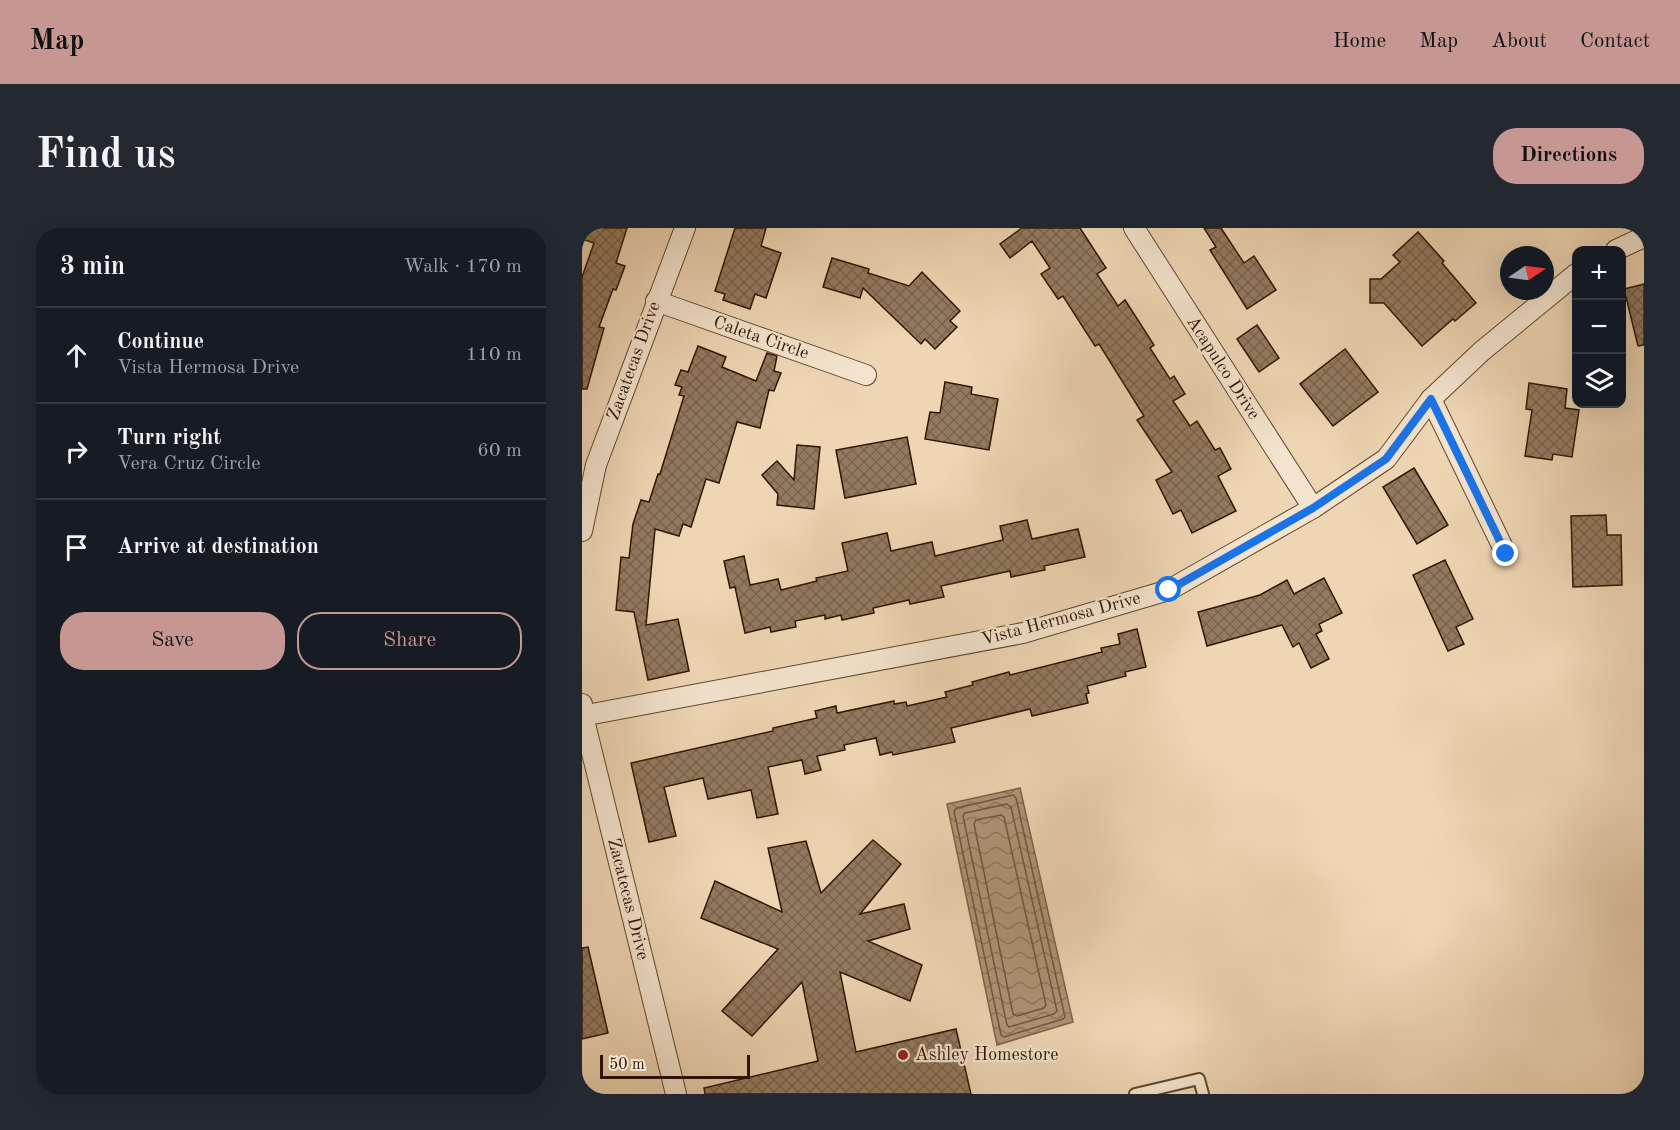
<!DOCTYPE html>
<meta charset="utf-8">
<style>
:root{--surface:#171b24;--page:#242831;--text:#f1f3f6;--muted:#9ea1a6;--line:#363941;--accent:#c59692}
body{margin:0;font-family:"Old Standard TT",serif;background:var(--page);color:var(--text)}
.controls{position:absolute;right:18px;top:18px;display:grid;overflow:hidden;border-radius:12px;box-shadow:0 6px 24px #0002}
.controls button{width:54px;height:54px;display:grid;place-items:center;padding:0;border:0;border-bottom:2px solid var(--line);background:var(--surface);color:var(--text);font:30px sans-serif}
.compass{position:absolute;left:918px;top:18px;width:54px;height:54px;border-radius:50%;background:var(--surface);box-shadow:0 6px 24px #0002;rotate:77deg}
.scale{position:absolute;left:18px;bottom:15px;width:150px;box-sizing:border-box;padding-left:6px;border:3px solid #2f1602;border-top:0;font-size:16px;line-height:21px;white-space:nowrap;color:#2f1602;-webkit-text-stroke:4px #f4e4ce;paint-order:stroke}
.stop{position:absolute;width:18px;height:18px;margin:-14px;border:4px solid #1a73e8;border-radius:50%;background:#fff}
.stop.end{background:#1a73e8;border-color:#fff;box-shadow:0 2px 6px #0008}
.list{margin:0;padding:0;list-style:none}
h2{display:flex;justify-content:space-between;align-items:center;height:78px;margin:0;padding:0 24px;font-size:26px}
h2 small{font-size:20px;font-weight:400;color:var(--muted)}
.list li{display:grid;grid-template-columns:39px 1fr auto;gap:18px;align-items:center;box-sizing:border-box;height:96px;padding:0 24px;border-top:2px solid var(--line)}
.list b{display:block;font-size:22px;white-space:nowrap}
.list p{margin:0;font-size:20px;white-space:nowrap;color:var(--muted)}
.list em{font-size:20px;font-style:normal;color:var(--muted)}
.actions{display:flex;gap:12px;padding:18px 24px}
.actions a{flex:1;padding:14px 0;border:2px solid var(--accent);border-radius:24px;text-align:center;font-size:21px;color:var(--accent)}
.actions .main{background:var(--accent);color:#111}
.icon{flex:none;width:33px;height:33px;fill:none;stroke:currentColor;stroke-width:2;stroke-linecap:round;stroke-linejoin:round}
.map{position:relative;flex:none;width:1062px;height:866px;overflow:hidden;border-radius:24px}
header{display:flex;align-items:center;gap:36px;box-sizing:border-box;height:84px;padding:0 30px;background:var(--accent);color:#111}
header strong{font-size:28px}
nav{display:flex;gap:33px;margin-inline-start:auto;font-size:21px}
.intro{display:flex;align-items:center;justify-content:space-between;box-sizing:border-box;height:144px;padding:0 36px}
h1{margin:0;font-size:42px}
.button{padding:15px 27px;border-radius:24px;background:var(--accent);color:#111;font-size:21px;font-weight:700}
main{display:flex;gap:36px;padding:0 36px}
aside{flex:1;background:var(--surface);border-radius:24px;box-shadow:0 6px 24px #0002}
.map>svg:first-child{display:block}
</style>
<header>
<strong>Map</strong>
<nav><a>Home</a><a>Map</a><a>About</a><a>Contact</a></nav>
</header>
<div class="intro"><h1>Find us</h1><a class="button">Directions</a></div>
<main>
<aside>
<h2>3 min<small>Walk · 170 m</small></h2>
<ul class="list">
<li><svg class="icon" aria-label="ahead" viewBox="0 0 24 24"><path d="M12 20V5M6 11l6-6 6 6"/></svg><div><b>Continue</b><p>Vista Hermosa Drive</p></div><em>110 m</em></li>
<li><svg class="icon" aria-label="right" viewBox="0 0 24 24"><path d="M7 20v-9h11M14 6l5 5-5 5"/></svg><div><b>Turn right</b><p>Vera Cruz Circle</p></div><em>60 m</em></li>
<li><svg class="icon" aria-label="arrive" viewBox="0 0 24 24"><path d="M6 21V4h12l-3 4 3 4H6"/></svg><div><b>Arrive at destination</b></div></li>
</ul>
<div class="actions"><a class="main">Save</a><a>Share</a></div>
</aside>
<div class="map">
<svg width="1062" height="866" viewBox="0 0 1062 866">
<defs>
<pattern id="water-waves" width="16" height="10" patternUnits="userSpaceOnUse" patternTransform="scale(1.5)"><rect width="16" height="10" fill="#ad9577"/><path d="M0 5q4-4 8 0t8 0" fill="none" stroke="#8d795f"/></pattern>
<pattern id="building-cross-hatch" width="8" height="8" patternUnits="userSpaceOnUse" patternTransform="scale(1.5)"><rect width="8" height="8" fill="#927a5f"/><path d="M0 0l8 8M0 8l8-8" fill="none" stroke="#78634c"/></pattern>
</defs>
<rect width="100%" height="100%" fill="#eed6b4"/>
<filter id="stains"><feTurbulence type="fractalNoise" baseFrequency=".00333" numOctaves="4"/><feColorMatrix values="0 0 0 0 .2 0 0 0 0 .09 0 0 0 0 .02 0 0 0 .5 -.17"/></filter>
<radialGradient id="worn" r=".72"><stop offset=".6" stop-color="#630" stop-opacity="0"/><stop offset="1" stop-color="#630" stop-opacity=".3"/></radialGradient>
<polygon fill="url(#water-waves)" stroke="#7b6248" stroke-width="1.5" points="438,560 491,794 415,817 365,576"/>
<g fill="none" stroke-linecap="round" stroke-linejoin="round">
<g stroke="#6e563c" stroke-width="1.5">
<polygon points="431,567 434,570 483,789 481,791 422,809 419,807 372,583 375,580"/>
<polygon points="425,576 429,579 475,783 472,786 427,799 425,797 381,588 383,585"/>
<polygon points="419,587 422,589 464,777 462,780 435,788 431,786 392,596 394,592"/>
</g>
</g>
<g fill="url(#building-cross-hatch)" stroke="#2f1602" stroke-width="1.5">
<polygon points="0,0 45,0 34,35 43,38 34,62 31,61 17,99 22,100 5,161 0,161 0,49 12,15 0,11"/>
<polygon points="153,0 184,0 179,18 199,25 184,70 173,66 168,81 141,72 143,66 133,63"/>
<polygon points="440,0 498,0 524,40 515,46 536,78 543,72 572,117 568,120 588,151 592,148 603,166 591,173 608,198 615,193 633,222 638,220 649,241 636,248 654,283 610,305 599,282 591,286 574,252 590,244 555,192 562,188 517,116 513,118 481,68 476,71 459,46 468,40 450,13 428,30 418,16"/>
<polygon points="622,0 639,0 662,35 672,28 694,62 665,81 628,22 634,19"/>
<polygon points="836,4 862,33 860,35 894,75 873,93 871,91 840,118 802,75 788,75 788,51 799,51 818,34 811,27"/>
<polygon points="250,30 287,41 286,45 327,58 340,44 378,83 368,93 375,99 353,121 343,111 339,116 281,60 278,70 241,59"/>
<polygon points="1062,56 1062,117 1056,118 1042,61"/>
<polygon points="675,97 697,130 677,144 655,111"/>
<polygon points="116,118 144,129 140,139 174,153 185,125 195,128 192,143 199,145 192,163 187,162 178,200 155,194 137,255 124,251 109,299 101,296 97,308 73,301 64,397 96,391 107,443 66,452 52,384 34,382 39,329 47,330 51,296 59,272 67,274 76,246 78,246 102,168 97,167 100,159 93,157 99,142 106,144"/>
<polygon points="763,121 796,164 751,198 718,156"/>
<polygon points="363,154 390,159 389,166 416,171 407,222 343,211 348,184 358,185"/>
<polygon points="947,155 985,161 983,180 997,182 990,229 971,226 970,232 943,228 950,182 944,181"/>
<polygon points="325,209 334,256 263,270 254,222"/>
<polygon points="215,217 238,219 232,281 195,277 196,266 180,247 195,233 212,252"/>
<polygon points="832,240 866,297 835,316 801,259"/>
<polygon points="1024,287 1025,307 1039,307 1040,357 991,359 989,288"/>
<polygon points="445,292 450,311 496,301 503,329 462,338 463,342 429,349 428,343 359,358 362,369 328,376 327,372 291,380 292,385 260,392 259,387 243,391 243,387 213,393 214,399 189,404 188,399 163,405 153,359 148,360 142,333 162,328 168,357 196,351 199,362 235,353 234,350 266,343 260,315 305,305 309,323 350,314 353,328 421,312 418,298"/>
<polygon points="863,332 891,391 874,399 882,416 866,423 831,347"/>
<polygon points="742,350 760,385 737,396 740,403 734,406 747,431 729,440 717,415 711,419 700,397 625,418 616,384 678,367 705,352 712,366"/>
<polygon points="555,401 564,439 543,444 544,448 505,458 507,465 504,466 506,475 450,488 448,481 369,500 373,514 311,527 310,524 298,527 294,510 262,517 263,522 235,528 239,542 223,546 220,532 186,539 196,586 175,590 169,562 126,571 121,550 82,559 94,608 67,614 49,535 191,503 191,500 235,490 233,483 254,478 255,485 312,473 312,476 324,474 325,478 365,469 363,464 391,457 390,454 427,444 428,447 520,424 519,420 538,416 536,406"/>
<polygon points="291,612 319,636 278,686 322,676 328,701 286,713 340,737 328,773 258,744 274,824 374,801 389,866 123,866 122,860 236,833 220,754 170,808 140,783 196,721 119,690 133,653 200,684 186,620 224,613 239,665"/>
<polygon points="6,719 26,805 0,811 0,720"/>
</g>
<g fill="none" stroke-linecap="round" stroke-linejoin="round">
<defs>
<polyline id="service" points="553,866 617,851 621,866"/>
<g id="minor">
<polyline points="552,0 731,280"/>
<polyline points="1034,22 1062,9"/>
<polyline points="74,73 284,147"/>
<polyline points="849,171 924,326"/>
<polyline points="0,303 14,237 103,0"/>
<polyline points="0,476 1,488 94,866"/>
<polyline points="0,488 441,405 587,362 731,280 804,231 849,171 900,123 994,46"/>
</g>
</defs>
<use href="#service" stroke="#5f462e" stroke-width="14"/>
<use href="#minor" stroke="#5f462e" stroke-width="22"/>
<use href="#service" stroke="#f4e4ce" stroke-width="10"/>
<use href="#minor" stroke="#f4e4ce" stroke-width="20"/>
</g>
<g fill="none" stroke-linecap="round" stroke-linejoin="round">
<polyline stroke="#1a73e8" stroke-width="8" points="587,362 731,280 804,231 849,171 924,326"/>
</g>
<circle fill="#8f2418" stroke="#f4e4ce" stroke-width="2" cx="321" cy="827" r="6"/>
<g text-anchor="middle" dominant-baseline="central" stroke-width="4.5" stroke-linejoin="round" paint-order="stroke">
<g font-size="18" fill="#2f1602" stroke="#f4e4ce">
<text transform="translate(179 110) rotate(19)">Caleta Circle</text>
<text transform="translate(52 133) rotate(-70)">Zacatecas Drive</text>
<text transform="translate(641 140) rotate(57)">Acapulco Drive</text>
<text transform="translate(479 391) rotate(-15)">Vista Hermosa Drive</text>
<text transform="translate(46 671) rotate(76)">Zacatecas Drive</text>
</g>
<g font-size="18" fill="#2f1602" stroke="#f4e4ce" text-anchor="start">
<text x="333" y="827">Ashley Homestore</text>
</g>
</g>
<rect width="100%" height="100%" filter="url(#stains)"/>
<rect width="100%" height="100%" fill="url(#worn)"/>
</svg>
<div class="controls">
<button>+</button>
<button>−</button>
<button><svg class="icon" aria-label="layers" viewBox="0 0 24 24"><path d="M12 4l9 5-9 5-9-5zM3 14l9 5 9-5"/></svg></button>
</div>
<svg class="compass" viewBox="-18 -18 36 36"><path d="M0-13l5 13h-10z" fill="#e53935"/><path d="M0 13l5-13h-10z" fill="#9ea1a6"/></svg>
<div class="scale">50 m</div>
<div class="stop" style="left:587px;top:362px"></div>
<div class="stop end" style="left:924px;top:326px"></div>
</div>
</main>
